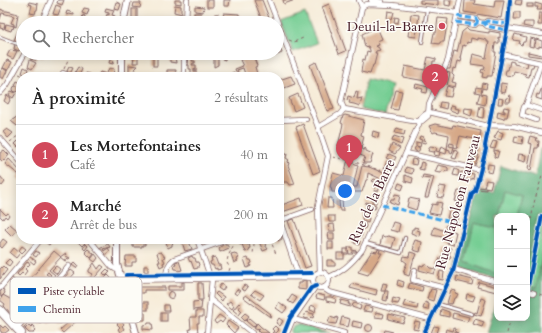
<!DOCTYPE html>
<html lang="fr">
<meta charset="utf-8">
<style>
:root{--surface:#fff;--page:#f2f2f2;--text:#222;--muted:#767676;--line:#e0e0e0;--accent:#d1495b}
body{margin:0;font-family:Cardo,serif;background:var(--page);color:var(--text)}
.controls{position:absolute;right:12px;bottom:12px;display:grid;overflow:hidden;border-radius:8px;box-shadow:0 2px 10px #0003}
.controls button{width:36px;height:36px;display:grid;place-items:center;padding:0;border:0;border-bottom:1px solid var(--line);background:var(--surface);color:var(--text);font:20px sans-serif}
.you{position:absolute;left:345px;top:191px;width:14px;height:14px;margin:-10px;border:3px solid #fff;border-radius:50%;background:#1a73e8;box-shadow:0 0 0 6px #1a73e833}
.badge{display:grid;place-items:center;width:26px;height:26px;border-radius:50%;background:var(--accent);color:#fff;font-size:13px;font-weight:700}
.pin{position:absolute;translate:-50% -33px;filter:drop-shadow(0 1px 2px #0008)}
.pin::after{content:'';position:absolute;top:21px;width:14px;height:12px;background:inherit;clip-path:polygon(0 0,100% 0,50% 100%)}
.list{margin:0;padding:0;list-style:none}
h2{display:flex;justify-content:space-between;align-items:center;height:52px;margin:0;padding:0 16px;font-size:17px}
h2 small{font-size:13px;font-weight:400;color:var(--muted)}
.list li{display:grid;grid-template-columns:26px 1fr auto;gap:12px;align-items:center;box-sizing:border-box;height:60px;padding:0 16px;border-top:1px solid var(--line)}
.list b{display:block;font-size:15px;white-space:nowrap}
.list p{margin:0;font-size:13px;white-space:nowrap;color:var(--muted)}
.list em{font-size:13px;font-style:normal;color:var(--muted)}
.icon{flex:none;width:22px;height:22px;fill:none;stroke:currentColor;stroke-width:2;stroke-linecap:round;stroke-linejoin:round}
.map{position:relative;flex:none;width:542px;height:333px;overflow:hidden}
.search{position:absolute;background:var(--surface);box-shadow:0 2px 10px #0003;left:16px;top:16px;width:268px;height:44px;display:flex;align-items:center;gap:10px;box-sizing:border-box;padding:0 14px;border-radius:22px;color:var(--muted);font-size:15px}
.panel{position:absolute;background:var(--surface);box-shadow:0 2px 10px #0003;left:16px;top:72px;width:268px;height:172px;border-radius:16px}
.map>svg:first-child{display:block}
</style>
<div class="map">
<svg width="542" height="333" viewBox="0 0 542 333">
<rect width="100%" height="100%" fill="#fdfcf7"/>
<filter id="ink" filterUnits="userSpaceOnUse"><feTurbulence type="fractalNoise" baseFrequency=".025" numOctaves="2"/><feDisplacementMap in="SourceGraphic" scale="8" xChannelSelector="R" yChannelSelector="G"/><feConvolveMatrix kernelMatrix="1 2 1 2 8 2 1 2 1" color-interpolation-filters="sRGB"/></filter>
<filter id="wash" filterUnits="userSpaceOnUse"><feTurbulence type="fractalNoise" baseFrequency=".012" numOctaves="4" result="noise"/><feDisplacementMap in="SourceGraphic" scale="16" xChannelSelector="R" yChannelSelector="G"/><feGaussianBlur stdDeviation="0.9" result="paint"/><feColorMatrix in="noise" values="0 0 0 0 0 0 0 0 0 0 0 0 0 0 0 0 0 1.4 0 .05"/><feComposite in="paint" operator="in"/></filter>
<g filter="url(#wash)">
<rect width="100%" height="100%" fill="#f6ebd7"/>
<g fill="#74cd93" stroke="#5f765f">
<polygon points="305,13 317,43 293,52 281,22"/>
<polygon points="366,79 392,85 385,115 360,109"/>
<polygon points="505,190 522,195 517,216 499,216"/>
<polygon points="537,215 542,217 542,258 536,288 527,286 527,263"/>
<polygon points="474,223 496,228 497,224 497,274 465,262"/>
<polygon points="298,325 329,333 290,333 293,327"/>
</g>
<g fill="#5fb07d" stroke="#546854">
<polygon points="540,149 542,149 542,217 537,215 527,263 527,216 517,216 522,195 505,190 499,216 497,216 496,228 474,223 465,262 497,274 497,280 457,267 478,190 494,193 501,166 535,177"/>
<polygon points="542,258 542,333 486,333 497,297 497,318 527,318 527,286 536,288"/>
</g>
<g id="blocks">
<g fill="#d6a887">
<polygon points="58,0 64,0 62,5 57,3"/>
<polygon points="175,0 181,0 181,4 175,3"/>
<rect x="207" y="0" width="6" height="7"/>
<polygon points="224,0 230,0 229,6 224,6"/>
<polygon points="254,0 262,0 271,23 263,23"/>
<polygon points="283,0 295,0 284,4"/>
<polygon points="420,0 438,0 438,5 420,3"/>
<polygon points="445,0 451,0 450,6 445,5"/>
<polygon points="465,0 475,0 474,4 494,7 495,0 504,0 501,18 464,12"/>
<polygon points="516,0 522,0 521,5 515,4"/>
<polygon points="29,2 38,4 37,10 36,10 35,14 30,13 32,5 28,4"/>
<polygon points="116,2 121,4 119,10 114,9"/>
<polygon points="134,3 141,3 140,8 133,7"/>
<polygon points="535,3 542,5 542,10 537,10 538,7 535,7"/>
<polygon points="329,4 346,51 339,54 322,7"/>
<rect x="527" y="4" width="6" height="3"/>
<polygon points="56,5 61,7 58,15 53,14"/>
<polygon points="175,5 181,6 181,12 182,12 182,14 174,12"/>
<polygon points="195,6 204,7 203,12 195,11"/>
<polygon points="84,8 89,9 87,15 82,13"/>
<polygon points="106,8 114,10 112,15 115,16 113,21 106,20 107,14 109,15 109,13 105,12"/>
<polygon points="0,9 3,10 3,11 7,11 18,14 16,27 14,26 13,29 12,28 11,31 5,29 6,24 14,26 14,24 11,23 14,16 2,13 0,19"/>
<rect x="132" y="9" width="5" height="14"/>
<polygon points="67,11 74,13 74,15 69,14 68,15 66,14"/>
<polygon points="388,11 394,12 392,19 387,18"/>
<polygon points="515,12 520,12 520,19 514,19"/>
<rect x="194" y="13" width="7" height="5"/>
<polygon points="224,13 239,14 239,17 223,17"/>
<polygon points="539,13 542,13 542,25 538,25"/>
<rect x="215" y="14" width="3" height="9"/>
<polygon points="411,14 419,15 416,37 408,36"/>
<polygon points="83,15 85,16 83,23 81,23"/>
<polygon points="34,16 39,17 37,22 32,22"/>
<polygon points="175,16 181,16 181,20 177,20 176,23 169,23 170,19 175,20"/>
<polygon points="395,17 399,18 398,23 394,22"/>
<polygon points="438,18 448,19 444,42 440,42 440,44 432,43 434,33 436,33"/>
<polygon points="524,22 533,22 533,28 523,26"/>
<polygon points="1,23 5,24 4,29 0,28 0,24"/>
<polygon points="21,24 23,25 23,31 19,30"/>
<polygon points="377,27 382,39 377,41 379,45 376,46 377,47 378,47 380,50 376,51 375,53 377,53 374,65 373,65 370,74 361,72 363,59 365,60 367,51 370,52 370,50 368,46 365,47 362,34"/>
<polygon points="467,28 469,30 489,33 489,31 500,33 500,38 498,37 498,39 499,39 499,43 495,43 494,52 496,52 492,76 487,76 487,78 482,77 483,73 481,72 482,69 484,70 485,66 471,64 473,54 481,56 486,58 489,42 487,42 487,40 478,38 478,40 471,38 470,43 467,42 466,46 463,45 460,58 462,58 461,62 458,61 456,69 453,68 452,74 454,76 452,82 456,83 455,87 447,85 450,73 446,72 447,69 450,69 454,51 457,52 462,32"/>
<polygon points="18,31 23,33 20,42 14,40"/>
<polygon points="515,34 526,37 525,42 523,42 522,45 519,44 520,41 513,40"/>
<polygon points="530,38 535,39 533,47 529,46"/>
<polygon points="536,39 542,41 542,47 539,46 539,48 535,47"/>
<polygon points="277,40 282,53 275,56 274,53 277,53"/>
<polygon points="15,44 21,46 19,51 14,49"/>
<polygon points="10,50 17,51 13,59 7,56"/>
<polygon points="528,52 542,55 542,57 528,55"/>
<polygon points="35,53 43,53 44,54 43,58 34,55"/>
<polygon points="214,53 218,53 218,65 214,67"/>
<polygon points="222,53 225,53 225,60 222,59"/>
<polygon points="32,54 38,57 36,60 30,59"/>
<rect x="153" y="55" width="4" height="11"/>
<polygon points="253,55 257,66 255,67 258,77 246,77 243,68 237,70 240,77 238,77 235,69 243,66 240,60"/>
<polygon points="134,56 138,56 138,63 133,63"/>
<polygon points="170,56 175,56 176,63 170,62"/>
<polygon points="189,56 193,57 192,61 195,61 195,63 193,63 192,65 196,65 196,70 194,69 194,71 196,71 196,74 191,74 191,69 189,69 189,65 188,65"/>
<polygon points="428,57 436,59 436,61 433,61 431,82 403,77 405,66 425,70"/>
<polygon points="110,59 114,61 113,64 109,63"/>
<polygon points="7,60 12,62 8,70 3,68"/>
<polygon points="30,60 36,63 32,69 28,67"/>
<polygon points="510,61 514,62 514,64 527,67 528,62 534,63 533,67 531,67 529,77 525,76 526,74 514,71 513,76 505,75 506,70 508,70"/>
<polygon points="316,62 334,109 327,111 310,65"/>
<polygon points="129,65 138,66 135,69 135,71 132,71 132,74 129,74"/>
<polygon points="24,67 28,69 26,75 22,73"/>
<polygon points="69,67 73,68 70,74 67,71"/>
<polygon points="78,67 82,69 80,74 75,72"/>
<polygon points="3,68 7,71 3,79 0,77 0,71 1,71"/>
<polygon points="109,68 114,69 113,75 107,73"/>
<polygon points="167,70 176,70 175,75 176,75 176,77 168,77 169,73 167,73"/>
<polygon points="100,72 106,74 104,77 98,76"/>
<polygon points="234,72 236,77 227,77 227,75"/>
<polygon points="86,73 90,74 88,77 84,77"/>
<polygon points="291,76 295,84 279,90 279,80"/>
<polygon points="17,81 21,83 19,87 15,85"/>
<polygon points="482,83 487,84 486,89 482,88 481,94 486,95 485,105 477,103 480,93 475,92 476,87 481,88"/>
<polygon points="501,83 507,84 505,93 500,92"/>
<polygon points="416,84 428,87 427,93 422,92 423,89 415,87"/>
<polygon points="447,86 453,88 451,97 444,96"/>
<circle cx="16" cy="89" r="3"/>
<polygon points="542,87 542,100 536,98 537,94 539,95"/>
<polygon points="396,90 402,91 398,110 391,109"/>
<polygon points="11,91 16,93 13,98 9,95"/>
<polygon points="356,91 358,92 357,99 362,98 360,106 354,104 349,103 350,101 347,100 348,96 354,98"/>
<polygon points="298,94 303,107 294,111 289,98"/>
<polygon points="7,95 11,98 8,104 4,101"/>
<polygon points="509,95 511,96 510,102 505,102 506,98 508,98"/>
<polygon points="499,98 503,99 502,104 498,104"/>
<polygon points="440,102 447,103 446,109 439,107"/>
<polygon points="451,105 455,106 454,108 459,109 458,113 450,110"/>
<polygon points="480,106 484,107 483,109 484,109 483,118 478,117"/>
<polygon points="504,107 509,108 507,117 504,117 504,119 497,117 498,111 505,113 505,111 503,111"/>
<polygon points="465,108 473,109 471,116 464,113"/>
<polygon points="345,115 364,120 361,135 364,136 361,149 364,150 365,148 366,149 366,151 373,154 370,163 363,163 365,157 360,155 360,152 338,146 343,124 341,123 343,116"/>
<polygon points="18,116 21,121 17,126 11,121"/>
<polygon points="303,124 320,171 313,174 296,127"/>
<polygon points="435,124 452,128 453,125 481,131 479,140 460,136 457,148 454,147 454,144 450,143 449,146 454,147 452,153 450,152 450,150 447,149 446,154 440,152 442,146 447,149 449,135 435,132 433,133 429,126"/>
<polygon points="397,128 405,131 404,135 395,133"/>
<polygon points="7,129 13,133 8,138 3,132"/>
<polygon points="373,131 379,133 378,138 372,136"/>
<polygon points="498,131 503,133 501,140 494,138"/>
<polygon points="394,136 403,139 401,145 392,141"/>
<polygon points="420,136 424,137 423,140 426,141 425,143 421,142 422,140 419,139"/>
<polygon points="515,136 523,137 522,144 514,142"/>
<polygon points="530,136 537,138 536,141 539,141 538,148 535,148 531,170 528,169 532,144 528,143"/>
<polygon points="18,141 21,145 18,147 15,144"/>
<polygon points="493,141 497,142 495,149 490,148"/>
<polygon points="416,142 421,143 420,147 416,146"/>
<polygon points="392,144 400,148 395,154 389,151"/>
<polygon points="430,146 437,147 436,151 440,152 439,156 434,155 435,151 434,152 428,151"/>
<circle cx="417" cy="149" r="2.5"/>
<polygon points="471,148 479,149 477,155 479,155 474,167 471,164 472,161 469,160 471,156 475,157 475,159 477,151 471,149"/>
<polygon points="455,149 458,153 456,159 452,158"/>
<polygon points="4,150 9,155 4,161 3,160 2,161 0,159 0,153"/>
<polygon points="494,150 499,151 497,158 494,157 495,152 494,152"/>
<polygon points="281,154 287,154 286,158 289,160 288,161 289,164 288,165 295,184 290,185 288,182 279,182 279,166 280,163 279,161 279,155"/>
<polygon points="389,154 396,157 394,161 386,158"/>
<polygon points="519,154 526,155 525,162 518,160"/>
<polygon points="9,159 21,172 18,174 5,164"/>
<polygon points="412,159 417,160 416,165 411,164"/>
<polygon points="348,161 358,165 353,187 357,187 362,166 369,167 381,172 381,171 389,175 386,181 381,179 383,180 381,185 372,181 374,179 378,181 379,178 368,173 367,180 366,180 362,192 332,192 331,187 330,187 333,173 344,176 347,163"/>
<polygon points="387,161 392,163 389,170 384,168"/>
<polygon points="421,162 424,163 424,170 419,169"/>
<polygon points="488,164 494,165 492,173 487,172"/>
<polygon points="438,165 447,167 448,168 448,171 446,171 445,172 442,171 441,173 435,172"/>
<polygon points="406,167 413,169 412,174 405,172"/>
<polygon points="455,169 459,171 458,176 453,175"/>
<polygon points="461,172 474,174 473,179 471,178 471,180 461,178 462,176 460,176"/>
<polygon points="21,173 21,181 17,177"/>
<polygon points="405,175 413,178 412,183 405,181"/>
<polygon points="423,175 434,177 428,198 425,198 430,179 422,178"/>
<polygon points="0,176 5,182 2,186 0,184"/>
<polygon points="486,180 492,181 490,188 484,187"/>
<polygon points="399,183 404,185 402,190 397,188"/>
<polygon points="376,185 380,187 378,191 374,191"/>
<polygon points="440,186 446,187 443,198 437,197"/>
<polygon points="478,187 486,188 486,190 477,189"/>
<polygon points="458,191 464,192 461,203 455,201"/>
<polygon points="395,194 400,195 398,205 390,202 391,199 394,199"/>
<polygon points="372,197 376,198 376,203 372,202"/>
<polygon points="301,198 303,205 279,213 279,206"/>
<polygon points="328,198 332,198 333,208 327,208"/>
<polygon points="409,198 419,200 416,210 407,207"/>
<polygon points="342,200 343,211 340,211 339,201"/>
<polygon points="366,202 376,205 375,209 371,208 371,205 365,204"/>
<polygon points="437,202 442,203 439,215 429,213 432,204 437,205"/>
<polygon points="458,207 460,208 457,220 447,218 450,208 457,210"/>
<polygon points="366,208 371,209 367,217 369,218 368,223 363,221 362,218 362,213 364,213"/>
<polygon points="0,209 6,215 8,213 9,215 7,218 5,216 3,219 0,216"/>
<polygon points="328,216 335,216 335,222 329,222"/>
<polygon points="294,219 311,266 305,268 288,221"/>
<polygon points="393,222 400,224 398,232 390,230"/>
<circle cx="363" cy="226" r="3"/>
<polygon points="10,224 17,230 12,236 5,229"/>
<polygon points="334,224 335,231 329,231 328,225"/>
<polygon points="446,225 452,227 451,231 456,232 453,245 447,243 448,238 432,235 434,227 445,231"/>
<polygon points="414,227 418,228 417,230 420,231 419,236 411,233 412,229 414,229"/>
<polygon points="358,232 362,233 361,237 357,236"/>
<polygon points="279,233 281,233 282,236 281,237 282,239 278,241 277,239 279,239"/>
<polygon points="328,233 334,233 334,240 329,240"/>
<polygon points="382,236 385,237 388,236 395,238 392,248 380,245"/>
<polygon points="3,239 7,242 2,248 0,246 0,243"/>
<polygon points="30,239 37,239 38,240 35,243"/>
<polygon points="46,239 51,240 54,239 49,245 44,241"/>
<polygon points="75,239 80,239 85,243 82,246"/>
<polygon points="141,239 145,239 145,245 142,245 142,247 133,247 133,242 141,242"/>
<polygon points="165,239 172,239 173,243 172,244 172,246 168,248"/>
<polygon points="181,239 188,239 192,249 185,251"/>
<polygon points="243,239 244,241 246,241 247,245 249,244 250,248 248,249 249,251 245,252 242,244 240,245 239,241"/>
<polygon points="258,239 265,239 264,241 265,243 266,243 265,245 268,249 263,251"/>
<polygon points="355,239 360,241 359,245 354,243"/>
<polygon points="415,240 422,242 420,252 413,250 414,247 413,245"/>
<rect x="328" y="242" width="5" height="7"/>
<polygon points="86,244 88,246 85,250 83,248"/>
<polygon points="108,244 110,247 103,249 104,251 108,248 110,251 105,255 99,248"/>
<polygon points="224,244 225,245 227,245 229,248 220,252 219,248"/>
<polygon points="22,246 26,249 22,253 19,250"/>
<polygon points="348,247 352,247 352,250 357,251 356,252 352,252 353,254 349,254"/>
<polygon points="445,247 451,248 449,255 451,256 450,258 447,258 447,255 443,254"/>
<polygon points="14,248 20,253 16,258 10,253"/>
<polygon points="88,249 94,254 91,258 85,252"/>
<rect x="344" y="249" width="4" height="5"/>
<polygon points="378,249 380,250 379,253 382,253 368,275 358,272 372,251 377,252"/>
<polygon points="36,251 39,253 36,257 33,255"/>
<polygon points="54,251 61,257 49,270 55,275 52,278 50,276 51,275 48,272 46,274 50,277 44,280 41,284 43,286 41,289 38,287 35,292 26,284"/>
<polygon points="161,252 165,257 163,258 165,262 163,263 164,265 160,267 158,262 160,262 157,253"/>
<polygon points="410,252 417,254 415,259 414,258 409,276 404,274 405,272 403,272 407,263 403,260 404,256 409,257"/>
<polygon points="66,253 67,255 66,256 70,258 65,261 60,257"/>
<polygon points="235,253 239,258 237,259 238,261 234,263 231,254"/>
<rect x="337" y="253" width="7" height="6"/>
<polygon points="95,254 98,258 95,262 91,259"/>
<polygon points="126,256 136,256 136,262 132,262 132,266 125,266"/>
<polygon points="192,256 193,258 195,258 196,262 198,262 199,265 198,266 198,268 194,269 191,261 190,262 188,258"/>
<polygon points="441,256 444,257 443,267 437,265"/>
<polygon points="30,257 36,261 34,264 28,259"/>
<polygon points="215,257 218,265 220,265 221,269 217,270 217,268 215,269 213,265 211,265 210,262 212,261 211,258"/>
<polygon points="248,258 249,260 251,260 252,263 250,264 251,266 247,268 244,259"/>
<polygon points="9,259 12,262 9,266 5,263"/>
<polygon points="327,260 333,260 333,262 335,262 335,266 327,266"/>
<polygon points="28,261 30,264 25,269 27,271 24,275 22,273 19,276 17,274"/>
<polygon points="179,261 182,270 178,271 177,269 175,269 174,266 176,265 175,262"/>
<polygon points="75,262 78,265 76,268 72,265"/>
<polygon points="94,263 98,269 101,265 104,267 88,285 86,283 93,274 89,272 89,270"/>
<polygon points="424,264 427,265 430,268 436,269 434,274 419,270 420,265 423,266"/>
<polygon points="3,266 7,270 0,279 0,269"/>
<polygon points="56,266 60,269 57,274 52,270"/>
<polygon points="144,266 148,266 148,272 144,271"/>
<polygon points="107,269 110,272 106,276 103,273"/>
<polygon points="71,270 75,273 68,281 64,278"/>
<polygon points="440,271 444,272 443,280 438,279"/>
<polygon points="108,275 111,278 106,283 103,280"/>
<polygon points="457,276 473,280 472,285 456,281"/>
<polygon points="12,278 16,281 14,283 16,284 15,286 9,281"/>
<polygon points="306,280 306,290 298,289 298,283 302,283 302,281"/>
<polygon points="398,280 404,282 403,287 397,285"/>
<polygon points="182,282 184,282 184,290 168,290 168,286 182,286"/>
<polygon points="479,282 497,287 496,292 477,287"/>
<polygon points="198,283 202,283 203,300 198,300"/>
<polygon points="383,283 387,284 385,291 388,291 387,301 383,300 385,291 381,291"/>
<polygon points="410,283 423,287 422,291 408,288"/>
<polygon points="221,284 225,287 222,291 218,288"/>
<polygon points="352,284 377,290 376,295 350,288"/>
<polygon points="244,285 248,287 245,291 241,289"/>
<polygon points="141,287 165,287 165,290 144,290 144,293 139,293 139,297 134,297 134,288"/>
<polygon points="3,289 5,293 1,297 0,292"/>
<polygon points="237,289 240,291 237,295 234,293"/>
<polygon points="431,289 436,290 433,301 427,299 429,292 430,292"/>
<polygon points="255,290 264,295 260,300 251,294"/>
<polygon points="451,290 456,291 455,293 458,294 456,298 454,298 452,304 447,303"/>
<circle cx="171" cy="295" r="3.5"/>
<polygon points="217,292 224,297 222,301 215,294"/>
<polygon points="14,294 19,297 15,302 20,306 17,309 17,311 18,312 20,310 24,314 22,316 24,317 21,320 13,314 12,315 4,306 5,304 0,300 3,295 10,299"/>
<polygon points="317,294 325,296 324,300 316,298"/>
<polygon points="467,294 475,296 473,301 466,299"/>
<polygon points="246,295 271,314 270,315 272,316 270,317 243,297"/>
<polygon points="292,295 297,298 293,304 288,301"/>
<polygon points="326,297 331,297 336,299 335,303 326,301"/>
<polygon points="393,298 400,300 398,304 392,303"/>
<polygon points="481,298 486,300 481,316 474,314 475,312 477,313"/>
<polygon points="341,300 349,302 348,304 350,304 350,307 340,304"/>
<polygon points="202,301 201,309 193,310 193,302"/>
<polygon points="230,301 234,306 232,309 226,304"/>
<polygon points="405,301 418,305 417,309 403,306"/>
<rect x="143" y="302" width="5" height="8"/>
<polygon points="279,302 287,308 283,313 276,308"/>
<polygon points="425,302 429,304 428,310 423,309"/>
<polygon points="239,303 241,305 239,308 242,311 239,315 233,310"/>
<polygon points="355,303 361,306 360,310 352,307 353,304"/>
<polygon points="164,305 168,305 169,311 164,311"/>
<polygon points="311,305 316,307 315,312 310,310"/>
<polygon points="365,306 373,308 372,312 363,311"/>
<polygon points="441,309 449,312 449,317 440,315"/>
<polygon points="38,310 40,312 32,321 33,322 32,324 31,323 32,321 30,319"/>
<polygon points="69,311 71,313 60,324 58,321"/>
<polygon points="196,311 203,311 203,317 199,317 199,323 197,323 198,333 190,333 189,329 191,329 190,317 196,317"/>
<polygon points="45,312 53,319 49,323 47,321 48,319 48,318 46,320 45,319 40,324 39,323 43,318 42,316"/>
<polygon points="80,312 83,315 63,333 60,330"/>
<polygon points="306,312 314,314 313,318 311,317 309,319 304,318"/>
<polygon points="376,312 384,314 383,318 375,317"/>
<polygon points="139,313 145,313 145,320 140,320"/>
<rect x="161" y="313" width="6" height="8"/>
<polygon points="245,313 249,316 245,321 241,317"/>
<polygon points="453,313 469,317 467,322 452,318"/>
<polygon points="389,314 405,318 403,323 388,319"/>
<polygon points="219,315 225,319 222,323 220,321 216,324 214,321"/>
<polygon points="330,317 336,319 336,317 338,318 336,324 328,323"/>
<polygon points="342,317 350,319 348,327 340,325"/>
<polygon points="28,318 30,319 23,330 20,327"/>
<polygon points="249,318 256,324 253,327 246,321"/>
<polygon points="279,318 283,321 280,326 276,323"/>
<polygon points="475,319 484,322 482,327 473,324"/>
<polygon points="121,320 124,324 122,326 124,329 120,332 118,329 120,327 117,324"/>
<polygon points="228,321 238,328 234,333 226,325"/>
<polygon points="353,321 362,323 361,328 352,326"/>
<polygon points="415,321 420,322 418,330 413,329"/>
<polygon points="148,323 152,323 153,330 143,329 143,325 148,324"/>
<polygon points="257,323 261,327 269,333 260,333 258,331 260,329 259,328 257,330 254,328"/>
<circle cx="369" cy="328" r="3.5"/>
<polygon points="0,325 3,328 5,326 9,330 5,333 2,333 0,330"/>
<polygon points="29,325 31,327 33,325 35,327 34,329 35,330 33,332 34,333 29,333 25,329"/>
<polygon points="275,326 279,330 276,333 272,333 274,331 272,329"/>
<polygon points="434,326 439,327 437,333 431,333"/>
<polygon points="454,328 456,329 455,332 458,333 445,333 446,329 453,331"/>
<polygon points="385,330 393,332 392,333 384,333"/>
</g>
</g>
</g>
<g filter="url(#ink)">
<use href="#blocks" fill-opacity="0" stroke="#866667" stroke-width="1"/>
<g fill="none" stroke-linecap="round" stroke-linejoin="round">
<defs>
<g id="service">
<polyline points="0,37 23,46"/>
<polyline points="422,42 427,10"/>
<polyline points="365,243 401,253 405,238"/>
<polyline points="438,304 472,314"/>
</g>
<g id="minor">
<polyline points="269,0 318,127 328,156 318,206 320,272"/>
<polyline points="371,0 382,2"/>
<polyline points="362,7 367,4 392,5 458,13"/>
<polyline points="457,16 476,19 478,22"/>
<polyline points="456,22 475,25 478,22 484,23 487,26 506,30"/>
<polyline points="41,23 51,0"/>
<polyline points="186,23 187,0"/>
<polyline points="484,23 487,21 508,24"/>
<polyline points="507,28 542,34"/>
<polyline points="502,54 541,63 526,105 524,107 522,115 536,120"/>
<polyline points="63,73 73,77"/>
<polyline points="184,77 184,53"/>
<polyline points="0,93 7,85 25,53"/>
<polyline points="526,105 541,110"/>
<polyline points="344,109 413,121 422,121 428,116 429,104 448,60 460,0"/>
<polyline points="344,109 341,102 362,7 359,0"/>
<polyline points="279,120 306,119"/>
<polyline points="318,127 340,114 344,109"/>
<polyline points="0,138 21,162"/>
<polyline points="406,153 481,170"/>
<polyline points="279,221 312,209"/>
<polyline points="280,221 299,277"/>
<polyline points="89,239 112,267 115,269 118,270"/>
<polyline points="197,239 211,279"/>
<polyline points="453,269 497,282"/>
<polyline points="415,270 413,280 445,288"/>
<circle cx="321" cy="280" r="8"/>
<path d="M329 277C343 272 353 262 362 250L419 124C419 118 423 115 429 112L484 125 514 126 542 133"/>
<path d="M165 279C167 271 167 264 174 259L230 239"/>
<polyline points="122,280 299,277 313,278"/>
<polyline points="325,287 326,290 329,292 430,319"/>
<polyline points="0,288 41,239"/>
<polyline points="527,291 534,293"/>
<polyline points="211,300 252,333"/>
<polyline points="293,319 344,333"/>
<polyline points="17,328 69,266"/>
<polyline points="207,333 212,279"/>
<polyline points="287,333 293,319 316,286"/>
<polyline points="424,333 453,272 472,193 475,191 486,149 485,146 508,24 510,0"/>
</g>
<g id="tertiary">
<polyline points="123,23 128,0"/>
<polyline points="122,53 122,77"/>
<polyline points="117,239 117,264 136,333"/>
</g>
<polyline id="primary" points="0,310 21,333"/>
</defs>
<use href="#service" stroke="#866667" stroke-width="4.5"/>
<use href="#minor" stroke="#866667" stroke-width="6"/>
<use href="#tertiary" stroke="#866667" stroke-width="8"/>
<use href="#primary" stroke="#866667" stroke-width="10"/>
<g stroke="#866667" stroke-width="1" stroke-dasharray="3 3" stroke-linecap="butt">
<polyline points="289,40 294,42 303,38"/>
<polyline points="64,69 71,53"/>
<polyline points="19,74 26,77"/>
<polyline points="10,142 15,138 21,134"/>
<polyline points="333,157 352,161 391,174"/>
<polyline points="250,239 254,244 253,254"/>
<polyline points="270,239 276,254"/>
<polyline points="527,244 534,203 542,176"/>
<path d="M229 271 230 268 227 263C227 254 234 248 235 239"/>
<polyline points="539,294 542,295"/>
<polyline points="507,333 511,318"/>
</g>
<use href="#service" stroke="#fff" stroke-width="2.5"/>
<use href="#minor" stroke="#fff" stroke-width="4.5"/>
<use href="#tertiary" stroke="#fff" stroke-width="6"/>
<use href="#primary" stroke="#fff" stroke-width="8"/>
<g stroke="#40a2eb" stroke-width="3" stroke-dasharray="6 3" stroke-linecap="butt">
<polyline points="457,16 476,19 478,22"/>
<polyline points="456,22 475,25 478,22 484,23 487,26 506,30"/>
<polyline points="484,23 487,21 508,24"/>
<polyline points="382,205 464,225"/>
</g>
<defs>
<g id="cycleway">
<polyline points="126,279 126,275 312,273"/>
<polyline points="527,298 527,291 542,216"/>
<polyline points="284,333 290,318 311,288 316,286"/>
<polyline points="424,333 453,272 472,193 475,191 486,149 485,146 508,24 510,0"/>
</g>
</defs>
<use href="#cycleway" stroke="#fdfcf7" stroke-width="6"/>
<use href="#cycleway" stroke="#0057b8" stroke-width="4"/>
</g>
</g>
<circle fill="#d1495b" stroke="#fdfcf7" stroke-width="1.5" cx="442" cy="26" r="4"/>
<g text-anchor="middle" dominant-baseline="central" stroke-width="3" stroke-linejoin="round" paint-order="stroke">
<g font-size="14" fill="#4a1f2b" stroke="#fdfcf7" text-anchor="end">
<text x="434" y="26">Deuil-la-Barre</text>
</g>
<g font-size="14" fill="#4a1f2b" stroke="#fdfcf7">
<text transform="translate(372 201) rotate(-65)">Rue de la Barre</text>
<text transform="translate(458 202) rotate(-75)">Rue Napoleon Fauveau</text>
</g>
</g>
<rect x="10" y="277" width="132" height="46" rx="6" fill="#fdfcf7" stroke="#c7baba" stroke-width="1"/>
<rect x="18" y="288" width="18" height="6" fill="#0057b8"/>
<rect x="18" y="306" width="18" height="6" fill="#40a2eb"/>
<g font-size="11" fill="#4a1f2b">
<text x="43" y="295">Piste cyclable</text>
<text x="43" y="313">Chemin</text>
</g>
</svg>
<div class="controls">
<button>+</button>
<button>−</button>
<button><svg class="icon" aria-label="layers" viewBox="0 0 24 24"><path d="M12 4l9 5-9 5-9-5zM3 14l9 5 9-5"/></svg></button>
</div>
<div class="you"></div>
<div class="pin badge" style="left:349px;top:168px">1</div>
<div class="pin badge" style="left:435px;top:97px">2</div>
<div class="search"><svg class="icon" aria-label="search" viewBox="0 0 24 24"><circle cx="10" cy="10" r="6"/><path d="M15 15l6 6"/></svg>Rechercher</div>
<section class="panel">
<h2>À proximité<small>2 résultats</small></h2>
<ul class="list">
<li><span class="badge">1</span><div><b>Les Mortefontaines</b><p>Café</p></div><em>40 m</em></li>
<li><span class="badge">2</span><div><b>Marché</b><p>Arrêt de bus</p></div><em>200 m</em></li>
</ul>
</section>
</div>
